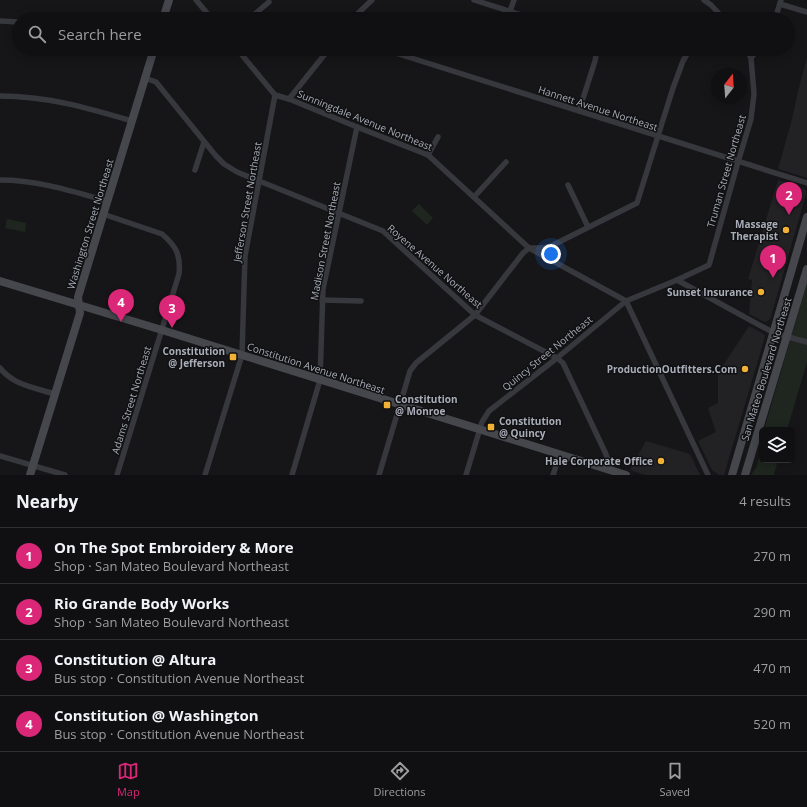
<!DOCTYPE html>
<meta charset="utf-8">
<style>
:root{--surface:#101012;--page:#1e1e20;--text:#f1f3f6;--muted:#9c9d9f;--line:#303032;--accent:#db2777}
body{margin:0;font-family:"Open Sans",sans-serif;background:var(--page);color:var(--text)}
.controls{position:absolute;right:12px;bottom:12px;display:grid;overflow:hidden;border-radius:6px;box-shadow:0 2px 10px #0003}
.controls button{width:36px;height:36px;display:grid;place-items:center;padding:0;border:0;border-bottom:1px solid var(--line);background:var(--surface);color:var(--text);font:20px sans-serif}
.compass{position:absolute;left:711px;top:68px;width:36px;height:36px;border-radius:50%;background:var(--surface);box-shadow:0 2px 10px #0003;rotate:17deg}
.you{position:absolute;left:551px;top:254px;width:14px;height:14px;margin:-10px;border:3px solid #fff;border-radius:50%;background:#1a73e8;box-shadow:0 0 0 6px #1a73e833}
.badge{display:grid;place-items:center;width:26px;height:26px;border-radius:50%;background:var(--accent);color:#fff;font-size:13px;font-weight:700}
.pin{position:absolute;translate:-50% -33px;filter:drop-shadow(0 1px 2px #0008)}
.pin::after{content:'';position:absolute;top:21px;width:14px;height:12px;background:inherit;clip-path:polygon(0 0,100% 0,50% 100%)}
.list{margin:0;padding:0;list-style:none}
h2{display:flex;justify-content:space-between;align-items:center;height:52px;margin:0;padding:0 16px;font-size:17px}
h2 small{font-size:13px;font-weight:400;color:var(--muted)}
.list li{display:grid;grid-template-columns:26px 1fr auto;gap:12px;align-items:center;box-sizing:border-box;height:56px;padding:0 16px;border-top:1px solid var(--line)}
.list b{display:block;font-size:15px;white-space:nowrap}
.list p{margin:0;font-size:13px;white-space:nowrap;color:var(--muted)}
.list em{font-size:13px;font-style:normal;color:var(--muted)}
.icon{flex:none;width:22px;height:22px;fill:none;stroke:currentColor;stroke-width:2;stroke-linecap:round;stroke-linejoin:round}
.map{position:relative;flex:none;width:807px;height:475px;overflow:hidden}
.search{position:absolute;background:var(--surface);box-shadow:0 2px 10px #0003;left:12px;right:12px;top:12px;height:44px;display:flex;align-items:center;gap:10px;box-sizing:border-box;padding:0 14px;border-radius:22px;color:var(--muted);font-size:15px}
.sheet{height:276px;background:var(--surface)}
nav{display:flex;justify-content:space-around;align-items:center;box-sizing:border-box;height:56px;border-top:1px solid var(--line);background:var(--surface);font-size:11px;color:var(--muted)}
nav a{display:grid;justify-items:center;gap:2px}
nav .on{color:var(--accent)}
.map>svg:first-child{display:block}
</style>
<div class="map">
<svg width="807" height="475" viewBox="0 0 807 475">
<rect width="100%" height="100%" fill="#161618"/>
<g fill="#222225">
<polygon points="807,58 807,178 778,169 792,119 799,87"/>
<polygon points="778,180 802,188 806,190 806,194 771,317 769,320 765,322 749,314 752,280 748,279"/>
<polygon points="749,326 764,334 765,337 724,475 719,475 712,470 698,441 716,432 708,408 718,403 718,370 720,370"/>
<polygon points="646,441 690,454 700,475 645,475 630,470"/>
</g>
<g fill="#1e261f">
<polygon points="419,204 433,218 427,225 412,211"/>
<polygon points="7,219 26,223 25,232 5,228"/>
<polygon points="807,282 807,362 787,430 764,430"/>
<polygon points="762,448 762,460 778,460 774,475 751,475 756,468"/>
</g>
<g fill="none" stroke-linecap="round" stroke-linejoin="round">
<g stroke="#37383d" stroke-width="5.5">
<polyline points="196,0 212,19"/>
<polyline points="474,0 534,19"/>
<polyline points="704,0 711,5 724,19"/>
<polyline points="780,4 807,12"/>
<polyline points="510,11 514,0"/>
<polyline points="249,19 269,2"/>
<polyline points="352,19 372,0"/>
<polyline points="775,19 781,0"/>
<polyline points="0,21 19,22"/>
<polyline points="237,49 275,95 289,99 357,127 428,155 529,248 626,301 708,475"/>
<polyline points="383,49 807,183"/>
<polyline points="746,49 751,58"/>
<polyline points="145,78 156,82 216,156 224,164 237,172 383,231 475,315 557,358 563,363 605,452 612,470"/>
<path d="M0 96C47 96 88 108 132 121"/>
<polyline points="289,99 329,49"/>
<polyline points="579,111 595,61 597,49"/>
<polyline points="428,155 438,137"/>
<polyline points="195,170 204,142"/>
<path d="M0 180C37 180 72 191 107 201"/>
<polyline points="568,185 588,227"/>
<polyline points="474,197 506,162"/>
<path d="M103 214 162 234C176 246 181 255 179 274L117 475"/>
<polyline points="677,280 774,333 807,342"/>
<polyline points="322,300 361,301"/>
<path d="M0 368C13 385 35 388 55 394"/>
<polyline points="0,456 65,475"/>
<polyline points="205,475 242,355 245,256 275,95"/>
<polyline points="292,475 320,380 323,289 357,127"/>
<polyline points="379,475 410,371 416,363 475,315 523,253 529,248 544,248 551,246 637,203 673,88 683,61 690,49"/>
<polyline points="466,475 482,422 489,411 557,358 626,301 677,280 709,265 738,162 751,119 754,94 751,58 758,49"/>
<polyline points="553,475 560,454"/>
</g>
<g stroke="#45474d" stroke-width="8">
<polyline points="163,19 169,0"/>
<polyline points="0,281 162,330 626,475"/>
<polyline points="30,475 80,313 78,297 154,49"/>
<polyline points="732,475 807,217"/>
<polyline points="745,475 807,269"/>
</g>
</g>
<g fill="#f2b134" stroke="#111113" stroke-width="1.5">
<circle cx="786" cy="230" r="4"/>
<circle cx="761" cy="292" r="4"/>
<rect x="229" y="353" width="8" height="8" rx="2"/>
<circle cx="745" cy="369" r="4"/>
<rect x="383" y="401" width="8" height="8" rx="2"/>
<rect x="487" y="423" width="8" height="8" rx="2"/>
<circle cx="661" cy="461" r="4"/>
</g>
<g text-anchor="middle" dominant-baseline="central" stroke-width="3" stroke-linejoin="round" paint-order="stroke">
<g font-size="10" fill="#a8adb8" stroke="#111113">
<text transform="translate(598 108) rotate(18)">Hannett Avenue Northeast</text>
<text transform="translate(365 120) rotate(22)">Sunningdale Avenue Northeast</text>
<text transform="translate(726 171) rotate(-74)">Truman Street Northeast</text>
<text transform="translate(247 202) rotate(-80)">Jefferson Street Northeast</text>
<text transform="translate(90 224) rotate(-73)">Washington Street Northeast</text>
<text transform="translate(325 241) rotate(-79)">Madison Street Northeast</text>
<text transform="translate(435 266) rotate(41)">Royene Avenue Northeast</text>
<text transform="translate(547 353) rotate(-39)">Quincy Street Northeast</text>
<text transform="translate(316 368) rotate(18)">Constitution Avenue Northeast</text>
<text transform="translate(766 369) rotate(-73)">San Mateo Boulevard Northeast</text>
<text transform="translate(131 400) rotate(-73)">Adams Street Northeast</text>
</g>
<g font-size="10" font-weight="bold" fill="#a8adb8" stroke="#111113" text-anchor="end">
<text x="778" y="224">Massage<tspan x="778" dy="12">Therapist</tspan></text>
<text x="753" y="292">Sunset Insurance</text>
<text x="225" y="351">Constitution<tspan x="225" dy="12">@ Jefferson</tspan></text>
<text x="737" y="369">ProductionOutfitters.Com</text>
<text x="395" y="399" text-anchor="start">Constitution<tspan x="395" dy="12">@ Monroe</tspan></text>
<text x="499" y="421" text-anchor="start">Constitution<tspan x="499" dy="12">@ Quincy</tspan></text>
<text x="653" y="461">Hale Corporate Office</text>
</g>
</g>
</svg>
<div class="controls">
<button><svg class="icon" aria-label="layers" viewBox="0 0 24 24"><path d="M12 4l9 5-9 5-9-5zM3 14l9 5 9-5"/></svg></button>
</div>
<svg class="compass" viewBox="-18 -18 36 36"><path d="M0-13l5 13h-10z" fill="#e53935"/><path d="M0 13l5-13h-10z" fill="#9c9d9f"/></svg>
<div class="you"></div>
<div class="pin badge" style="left:773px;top:278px">1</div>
<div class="pin badge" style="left:789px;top:215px">2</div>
<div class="pin badge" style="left:172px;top:328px">3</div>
<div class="pin badge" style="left:121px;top:322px">4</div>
<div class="search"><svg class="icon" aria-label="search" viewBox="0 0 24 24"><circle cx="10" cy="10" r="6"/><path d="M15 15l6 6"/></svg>Search here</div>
</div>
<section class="sheet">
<h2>Nearby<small>4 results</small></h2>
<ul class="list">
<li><span class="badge">1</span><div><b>On The Spot Embroidery &amp; More</b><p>Shop · San Mateo Boulevard Northeast</p></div><em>270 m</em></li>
<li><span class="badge">2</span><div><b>Rio Grande Body Works</b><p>Shop · San Mateo Boulevard Northeast</p></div><em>290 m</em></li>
<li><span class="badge">3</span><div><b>Constitution @ Altura</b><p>Bus stop · Constitution Avenue Northeast</p></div><em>470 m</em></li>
<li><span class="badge">4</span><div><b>Constitution @ Washington</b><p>Bus stop · Constitution Avenue Northeast</p></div><em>520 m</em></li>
</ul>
</section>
<nav>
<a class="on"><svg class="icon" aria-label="map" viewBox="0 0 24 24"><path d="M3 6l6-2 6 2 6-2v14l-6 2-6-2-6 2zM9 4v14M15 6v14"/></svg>Map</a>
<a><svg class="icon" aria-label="directions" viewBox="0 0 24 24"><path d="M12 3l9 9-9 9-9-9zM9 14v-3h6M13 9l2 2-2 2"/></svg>Directions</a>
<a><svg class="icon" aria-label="saved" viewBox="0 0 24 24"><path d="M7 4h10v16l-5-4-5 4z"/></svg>Saved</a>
</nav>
